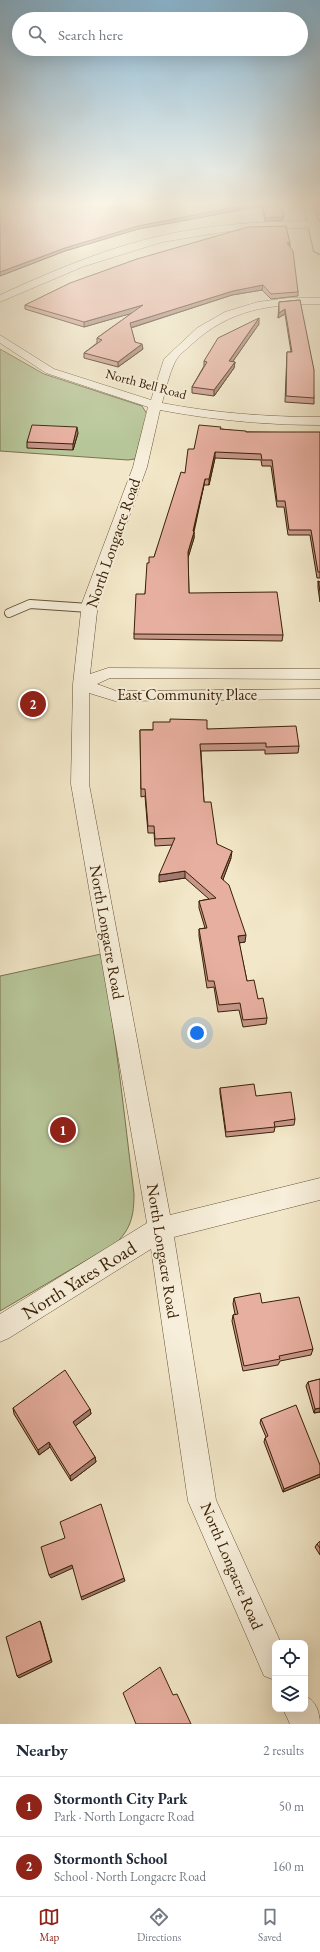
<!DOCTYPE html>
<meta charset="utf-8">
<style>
:root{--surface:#fff;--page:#f6f6f7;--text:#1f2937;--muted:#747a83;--line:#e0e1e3;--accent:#8f2418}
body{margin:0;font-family:"EB Garamond",serif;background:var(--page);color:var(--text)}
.controls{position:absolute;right:12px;bottom:12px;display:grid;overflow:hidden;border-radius:8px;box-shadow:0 4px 16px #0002}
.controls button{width:36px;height:36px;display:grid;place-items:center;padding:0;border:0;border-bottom:1px solid var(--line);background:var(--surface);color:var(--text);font:20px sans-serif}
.you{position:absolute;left:197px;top:1033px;width:14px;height:14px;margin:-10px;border:3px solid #fff;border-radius:50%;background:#1a73e8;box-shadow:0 0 0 6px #1a73e833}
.badge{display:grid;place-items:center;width:26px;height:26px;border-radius:50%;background:var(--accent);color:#fff;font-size:13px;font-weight:700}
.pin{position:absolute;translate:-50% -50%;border:2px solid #fff;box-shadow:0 1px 4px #0006}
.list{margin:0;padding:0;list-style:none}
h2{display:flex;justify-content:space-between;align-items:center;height:52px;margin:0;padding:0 16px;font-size:17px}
h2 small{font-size:13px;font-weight:400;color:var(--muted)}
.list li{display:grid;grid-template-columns:26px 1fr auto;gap:12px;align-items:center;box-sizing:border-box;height:60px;padding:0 16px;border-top:1px solid var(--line)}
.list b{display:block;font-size:15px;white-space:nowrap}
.list p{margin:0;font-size:13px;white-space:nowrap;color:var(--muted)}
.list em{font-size:13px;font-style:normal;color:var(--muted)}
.icon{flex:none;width:22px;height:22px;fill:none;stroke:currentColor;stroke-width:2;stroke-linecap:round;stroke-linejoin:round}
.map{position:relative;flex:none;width:320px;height:1724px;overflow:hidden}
.search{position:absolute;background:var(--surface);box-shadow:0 4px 16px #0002;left:12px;right:12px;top:12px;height:44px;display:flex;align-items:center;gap:10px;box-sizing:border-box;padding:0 14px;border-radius:22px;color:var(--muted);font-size:15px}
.sheet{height:172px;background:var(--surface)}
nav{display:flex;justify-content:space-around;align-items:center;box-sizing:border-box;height:56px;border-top:1px solid var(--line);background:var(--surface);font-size:11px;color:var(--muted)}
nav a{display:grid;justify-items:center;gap:2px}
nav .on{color:var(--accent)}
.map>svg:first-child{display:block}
</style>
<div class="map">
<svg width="320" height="1724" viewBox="0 0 320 1724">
<rect width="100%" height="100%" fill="#f2e7c8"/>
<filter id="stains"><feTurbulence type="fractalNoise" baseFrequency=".005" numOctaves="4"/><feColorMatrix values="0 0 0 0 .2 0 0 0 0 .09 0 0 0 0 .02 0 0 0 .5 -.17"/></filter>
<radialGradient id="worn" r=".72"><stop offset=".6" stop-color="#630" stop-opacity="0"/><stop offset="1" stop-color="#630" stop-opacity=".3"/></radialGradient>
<g fill="#b7c699" stroke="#787450">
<polygon points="0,349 44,374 142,406 147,414 135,459 128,460 0,451"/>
<path d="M101 954C116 1033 124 1114 134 1194 134 1215 131 1229 116 1243L0 1311V976Z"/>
</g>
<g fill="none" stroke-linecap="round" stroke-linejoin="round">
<defs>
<polyline id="service" points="9,613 30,604 89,608"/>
<g id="minor">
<path d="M320 221V227L230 231 162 242 82 267 0 302V295C61 267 123 241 190 230 233 223 276 221 320 221Z"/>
<path d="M288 298H320V304C270 304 230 309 192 344 187 349 178 355 175 362 169 374 166 389 162 403 214 413 267 417 320 417V425C266 425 213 420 160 410L147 467 98 603 90 674 108 668 320 669V679L110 678 97 684 116 691 320 689V699L115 701 89 693V784L170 1215 320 1178V1200L174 1237 216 1500 281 1643H275V1680L264 1676 188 1501 151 1249 9 1338 0 1342V1314L147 1223 71 784 73 684 82 603 133 467 148 407 46 373 0 343V335L54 369 151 400 164 359 197 328 225 312 258 302Z"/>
<path d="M305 1696C316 1700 320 1713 320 1724H290L283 1709H305Z"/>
</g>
<polygon id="tertiary" points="303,202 313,202 320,228 320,254 314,251"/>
</defs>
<use href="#service" stroke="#675237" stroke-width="10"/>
<use href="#minor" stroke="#675237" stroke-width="1"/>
<use href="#tertiary" stroke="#675237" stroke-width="2"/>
<use href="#service" stroke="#f7efdb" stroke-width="8"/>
<use href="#minor" fill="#f7efdb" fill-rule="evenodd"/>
<use href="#tertiary" fill="#f7efdb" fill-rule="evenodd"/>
</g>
<g fill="#c7968a" stroke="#392107">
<polygon points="280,202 284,217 283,220 265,221 262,206 138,229 65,251 0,276 0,207"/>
<polygon points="290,243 290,247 298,292 298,296 271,299 262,290 232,295 131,328 135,342 143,349 118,367 84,358 84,353 97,343 97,338 132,313 84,327 25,309 25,305 137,259"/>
<polygon points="300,300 314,398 314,404 285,402 287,352 291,352 285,314 278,318 279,302"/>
<polygon points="259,324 232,362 235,362 234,368 214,396 192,393 192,387 204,366 204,361"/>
<polygon points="221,429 246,432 320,433 320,578 317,578 310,535 288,535 284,507 277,507 271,466 262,466 261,460 215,458 209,485 204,485 194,532 194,538 188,557 189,593 283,635 282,641 134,639 134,634 145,594 149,563 154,557 185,473"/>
<polygon points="78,433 73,450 27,448 27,442"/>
<polygon points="318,581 320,582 320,602 318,588"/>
<polygon points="207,729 299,746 298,753 265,754 265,750 201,751 204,802 217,844 231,858 223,879 245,942 239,943 247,981 258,999 267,1018 266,1024 243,1027 239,1010 218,1012 214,987 207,988 199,936 199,929 205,928 199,908 199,901 209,899 185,878 159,882 172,845 155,846 154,833 148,833 145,796 141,797 140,730"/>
<polygon points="220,1088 256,1096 295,1119 294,1125 275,1127 274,1132 226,1137 220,1093"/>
<polygon points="234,1298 262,1303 313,1349 311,1355 280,1361 278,1365 243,1371 232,1321 233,1315 235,1314 233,1304"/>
<polygon points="320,1379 320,1412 314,1413 306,1386 308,1382"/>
<polygon points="13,1408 90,1409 91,1414 75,1426 95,1457 96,1462 71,1481 50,1447 39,1455 14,1414"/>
<polygon points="261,1419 320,1465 320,1477 283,1492 264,1442 265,1438 266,1437 260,1423"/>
<polygon points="320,1541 320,1555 315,1547 317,1544"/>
</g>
<g fill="#a27a70" stroke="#392107">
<polygon points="262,202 262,206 138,229 65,251 0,276 0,272 65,248 138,226"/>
<polygon points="263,285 262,290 232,295 130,328 130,323 233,291"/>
<polygon points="143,305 143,310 84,327 84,322"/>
<polygon points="285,309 285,314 278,318 279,313"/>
<polygon points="259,318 259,324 229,367 229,361"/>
<polygon points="142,344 143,349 118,367 118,362"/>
<polygon points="235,362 234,368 214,396 214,390"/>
<polygon points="77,427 78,433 73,450 73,444"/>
<polygon points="215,452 215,458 209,485 209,479"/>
<polygon points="205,479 204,485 192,537 193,531"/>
<polygon points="194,532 194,538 188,558 188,552"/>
<polygon points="232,851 231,858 221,885 221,878"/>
<polygon points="185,871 185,878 159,882 159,875"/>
<polygon points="246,935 245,942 238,943 238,936"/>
<polygon points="320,1408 320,1412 314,1413 315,1409"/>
<polygon points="90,1409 91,1414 74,1427 73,1422"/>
<polygon points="49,1442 50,1447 39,1455 38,1450"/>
<polygon points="95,1457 96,1462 71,1481 70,1476"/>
<polygon points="320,1474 320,1477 283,1492 284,1489"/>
<polygon points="72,1565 73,1568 51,1578 49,1575"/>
<polygon points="124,1578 125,1581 82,1600 81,1597"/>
<polygon points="40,1621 41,1623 52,1662 19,1678 17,1676"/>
</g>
<g fill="#e7afa0" stroke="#392107">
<polygon points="16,202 280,202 284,217 265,218 262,202 138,226 65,248 0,272 0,207"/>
<polygon points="286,226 290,243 287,243 293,251 298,292 271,294 263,285 233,291 130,323 135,342 142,344 118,362 84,353 102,340 97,338 143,305 84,322 25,305 70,283 137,259 248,227"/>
<polygon points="300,300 314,370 314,398 286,396 287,352 292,352 285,309 279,313 279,302"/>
<polygon points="259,318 229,361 235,362 214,390 192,387 207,362 204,361 218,338"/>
<polygon points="32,425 77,427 73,444 27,442"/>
<polygon points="199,425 221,427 220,429 246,431 246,432 320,432 320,572 318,572 311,530 289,530 285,501 277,501 272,460 262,460 261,454 215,452 209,479 205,479 193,531 194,532 188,552 189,593 277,592 283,635 134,634 136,594 145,594 147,563 149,563 149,557 154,557 181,472 185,473 188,449 194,449"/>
<polygon points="318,581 320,582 320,591"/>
<polygon points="170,719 207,720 207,729 296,726 299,746 266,747 266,743 200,744 204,802 211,802 217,844 232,851 221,878 229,885 246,935 238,936 247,981 254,980 258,999 263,998 267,1018 243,1020 240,1003 219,1005 214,981 208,981 199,929 207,928 199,901 216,898 185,871 159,875 175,838 155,839 154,826 148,826 145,789 141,789 140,730 153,730 153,722 170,722"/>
<polygon points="254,1084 256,1096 291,1092 295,1119 274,1122 275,1127 226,1132 220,1088"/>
<polygon points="260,1293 262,1303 299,1297 313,1349 279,1356 280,1359 244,1366 233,1315 238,1314 234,1298"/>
<polygon points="65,1370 90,1409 73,1422 95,1457 70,1476 49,1442 38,1450 13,1408"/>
<polygon points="320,1379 320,1408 315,1409 308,1382"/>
<polygon points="296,1405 320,1465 320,1474 284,1489 265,1438 268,1436 261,1419"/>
<polygon points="101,1504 124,1578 81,1597 72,1565 49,1575 41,1547 65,1538 60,1522"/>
<polygon points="320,1541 320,1548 317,1544"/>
<polygon points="40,1621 51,1660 17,1676 6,1637"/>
<polygon points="160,1667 173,1695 177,1694 191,1724 136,1724 123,1693"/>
</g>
<linearGradient id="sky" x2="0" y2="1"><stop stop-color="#89b8d5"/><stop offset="0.46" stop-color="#f9f4e6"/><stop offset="1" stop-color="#f9f4e6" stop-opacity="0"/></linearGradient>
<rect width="320" height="443" fill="url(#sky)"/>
<g text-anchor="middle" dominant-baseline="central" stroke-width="4" stroke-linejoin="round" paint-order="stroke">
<g font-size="13" fill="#392107" stroke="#f7efdb">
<text transform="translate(146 384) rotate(15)">North Bell Road</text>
</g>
<g font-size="16" fill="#392107" stroke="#f7efdb">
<text transform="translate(113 543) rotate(-71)">North Longacre Road</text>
<text x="187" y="694">East Community Place</text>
<text transform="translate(107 932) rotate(80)">North Longacre Road</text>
<text transform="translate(163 1251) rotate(81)">North Longacre Road</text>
<text transform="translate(232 1566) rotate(67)">North Longacre Road</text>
</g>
<g font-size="19" fill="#392107" stroke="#f7efdb">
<text transform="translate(79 1280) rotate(-32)">North Yates Road</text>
</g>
</g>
<rect width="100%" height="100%" filter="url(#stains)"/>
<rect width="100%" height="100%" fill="url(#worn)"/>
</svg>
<div class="controls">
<button><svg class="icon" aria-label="locate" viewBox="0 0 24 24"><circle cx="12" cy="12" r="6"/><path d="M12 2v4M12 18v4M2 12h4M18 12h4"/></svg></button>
<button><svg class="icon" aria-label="layers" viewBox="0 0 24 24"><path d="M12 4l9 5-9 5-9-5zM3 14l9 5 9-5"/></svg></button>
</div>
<div class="you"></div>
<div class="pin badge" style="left:63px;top:1130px">1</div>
<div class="pin badge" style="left:33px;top:704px">2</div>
<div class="search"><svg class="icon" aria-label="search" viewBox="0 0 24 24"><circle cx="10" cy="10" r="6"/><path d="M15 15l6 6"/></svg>Search here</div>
</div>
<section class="sheet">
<h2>Nearby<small>2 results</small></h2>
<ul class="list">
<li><span class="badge">1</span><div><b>Stormonth City Park</b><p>Park · North Longacre Road</p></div><em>50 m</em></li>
<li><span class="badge">2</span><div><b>Stormonth School</b><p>School · North Longacre Road</p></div><em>160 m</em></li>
</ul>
</section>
<nav>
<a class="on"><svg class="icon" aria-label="map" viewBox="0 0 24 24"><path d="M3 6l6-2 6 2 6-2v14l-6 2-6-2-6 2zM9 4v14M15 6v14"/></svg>Map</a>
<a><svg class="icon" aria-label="directions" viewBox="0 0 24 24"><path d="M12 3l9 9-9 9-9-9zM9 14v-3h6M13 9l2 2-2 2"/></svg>Directions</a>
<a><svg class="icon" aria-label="saved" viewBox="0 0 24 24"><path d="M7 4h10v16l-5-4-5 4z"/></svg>Saved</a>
</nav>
